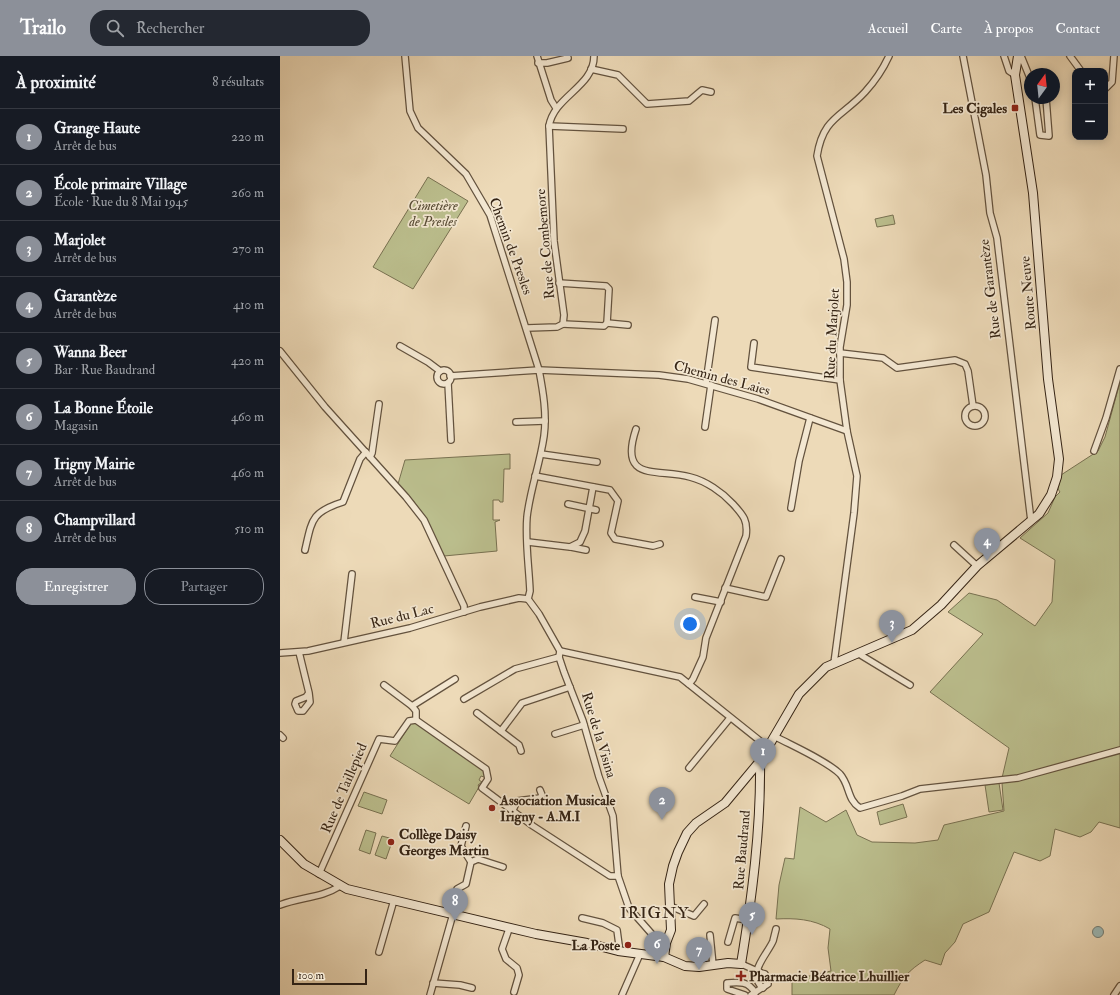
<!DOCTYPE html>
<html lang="fr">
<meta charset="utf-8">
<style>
:root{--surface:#171b24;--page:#242831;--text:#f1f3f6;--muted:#9ea1a6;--line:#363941;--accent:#8c9099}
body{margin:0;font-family:"IM FELL Double Pica",serif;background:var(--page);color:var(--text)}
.controls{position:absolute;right:12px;top:12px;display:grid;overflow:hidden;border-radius:8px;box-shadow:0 2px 10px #0003}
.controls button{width:36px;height:36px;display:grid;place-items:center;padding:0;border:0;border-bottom:1px solid var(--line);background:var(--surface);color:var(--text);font:20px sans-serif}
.compass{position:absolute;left:744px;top:12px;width:36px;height:36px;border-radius:50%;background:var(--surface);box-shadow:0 2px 10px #0003;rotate:15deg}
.scale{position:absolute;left:12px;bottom:10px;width:75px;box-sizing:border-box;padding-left:4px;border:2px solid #352415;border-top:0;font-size:11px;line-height:14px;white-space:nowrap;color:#352415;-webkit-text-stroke:3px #f3e7d1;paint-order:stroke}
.you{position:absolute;left:410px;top:568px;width:14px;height:14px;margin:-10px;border:3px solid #fff;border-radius:50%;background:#1a73e8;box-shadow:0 0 0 6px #1a73e833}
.badge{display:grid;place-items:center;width:26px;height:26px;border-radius:50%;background:var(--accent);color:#fff;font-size:13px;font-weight:700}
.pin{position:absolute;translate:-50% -33px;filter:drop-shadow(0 1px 2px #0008)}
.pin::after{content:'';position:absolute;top:21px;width:14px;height:12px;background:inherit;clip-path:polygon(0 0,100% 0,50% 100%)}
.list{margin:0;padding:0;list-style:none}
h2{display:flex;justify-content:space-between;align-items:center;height:52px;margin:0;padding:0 16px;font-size:17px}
h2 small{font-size:13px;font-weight:400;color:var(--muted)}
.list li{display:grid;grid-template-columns:26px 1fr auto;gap:12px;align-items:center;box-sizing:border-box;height:56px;padding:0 16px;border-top:1px solid var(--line)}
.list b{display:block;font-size:15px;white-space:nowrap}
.list p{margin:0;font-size:13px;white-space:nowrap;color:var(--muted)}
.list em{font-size:13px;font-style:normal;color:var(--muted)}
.actions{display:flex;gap:8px;padding:12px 16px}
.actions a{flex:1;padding:9px 0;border:1px solid var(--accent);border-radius:16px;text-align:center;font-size:14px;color:var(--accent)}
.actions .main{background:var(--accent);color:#fff}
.icon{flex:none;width:22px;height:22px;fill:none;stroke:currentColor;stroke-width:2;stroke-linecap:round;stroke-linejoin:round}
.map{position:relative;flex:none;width:840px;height:939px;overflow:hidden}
header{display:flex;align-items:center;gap:24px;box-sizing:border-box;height:56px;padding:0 20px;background:var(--accent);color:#fff}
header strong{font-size:19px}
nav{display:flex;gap:22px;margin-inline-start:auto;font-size:14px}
.search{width:280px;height:36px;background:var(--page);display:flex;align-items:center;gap:10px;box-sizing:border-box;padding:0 14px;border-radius:16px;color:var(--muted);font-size:15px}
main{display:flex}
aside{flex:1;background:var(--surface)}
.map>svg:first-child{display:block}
</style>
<header>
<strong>Trailo</strong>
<div class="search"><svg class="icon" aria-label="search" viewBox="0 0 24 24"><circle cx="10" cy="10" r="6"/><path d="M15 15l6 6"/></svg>Rechercher</div>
<nav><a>Accueil</a><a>Carte</a><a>À propos</a><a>Contact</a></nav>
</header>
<main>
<aside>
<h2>À proximité<small>8 résultats</small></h2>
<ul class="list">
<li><span class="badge">1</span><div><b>Grange Haute</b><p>Arrêt de bus</p></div><em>220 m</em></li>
<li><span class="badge">2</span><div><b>École primaire Village</b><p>École · Rue du 8 Mai 1945</p></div><em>260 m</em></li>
<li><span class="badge">3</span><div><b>Marjolet</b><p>Arrêt de bus</p></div><em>270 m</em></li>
<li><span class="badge">4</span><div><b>Garantèze</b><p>Arrêt de bus</p></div><em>410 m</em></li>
<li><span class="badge">5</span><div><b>Wanna Beer</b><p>Bar · Rue Baudrand</p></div><em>420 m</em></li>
<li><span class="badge">6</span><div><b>La Bonne Étoile</b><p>Magasin</p></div><em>460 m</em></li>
<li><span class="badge">7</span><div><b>Irigny Mairie</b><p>Arrêt de bus</p></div><em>460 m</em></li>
<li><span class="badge">8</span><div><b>Champvillard</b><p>Arrêt de bus</p></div><em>510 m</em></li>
</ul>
<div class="actions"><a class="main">Enregistrer</a><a>Partager</a></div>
</aside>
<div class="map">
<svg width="840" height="939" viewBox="0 0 840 939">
<rect width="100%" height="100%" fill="#eddab8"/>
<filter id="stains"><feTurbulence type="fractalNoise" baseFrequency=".005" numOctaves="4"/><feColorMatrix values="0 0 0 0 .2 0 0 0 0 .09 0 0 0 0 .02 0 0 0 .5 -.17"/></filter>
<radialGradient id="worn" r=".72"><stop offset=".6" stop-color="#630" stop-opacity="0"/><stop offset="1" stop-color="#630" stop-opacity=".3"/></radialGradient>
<g fill="#bbbe8d" stroke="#787151">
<polygon points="148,121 188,145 133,233 93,211"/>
<polygon points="613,159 615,168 597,171 595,163"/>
<polygon points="840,326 840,691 738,720 722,722 729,692 650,636 703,578 668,556 689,537 717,544 755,570 772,546 775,504 740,482 768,457 775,441 780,436 778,433 781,419 818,395 825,381"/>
<path d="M230 398V413H224L223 446H220L219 444H213V464H220L215 466 217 495 164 500C151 471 141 450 118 428L125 404Z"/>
<polygon points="136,666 204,715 206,718 204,721 201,720 199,724 202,726 198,729 199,731 189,748 110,700 131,667"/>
<path d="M840 697V772L819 766 811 776 800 781 775 773 770 800 760 805 734 796 709 856 683 868 675 886 665 897 661 909 645 904C628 915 623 921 614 939H512V924L551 915 548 892 550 873C533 863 515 862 496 863L499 829 505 802 514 803 520 751 546 766 566 754 577 779 592 786 635 787 658 784 664 769 724 755 722 727 756 720Z"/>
<polygon points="719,727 723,754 709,756 705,729"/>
<polygon points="84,736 107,744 102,758 78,750"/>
<polygon points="623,748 627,761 600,769 597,756"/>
<polygon points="86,774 96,777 90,798 79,794"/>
<polygon points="102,780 113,783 106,803 95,799"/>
</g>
<circle fill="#9bb9b7" stroke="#727d76" cx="818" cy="876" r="5.5"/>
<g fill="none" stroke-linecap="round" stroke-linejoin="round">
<defs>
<g id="street">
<path d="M125 0 130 55 138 72 186 118 210 159 259 314C263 335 267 358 264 380 260 408 250 434 247 461 245 485 249 511 250 535L248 543"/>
<polyline points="257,0 271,44 276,52"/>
<polyline points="683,0 706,119 710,157 717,182 751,465"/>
<polyline points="724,0 729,15 735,19"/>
<polyline points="741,0 750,22"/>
<polyline points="790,0 801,15"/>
<polyline points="258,7 267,7 288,2"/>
<polyline points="311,13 338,19 367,48 409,45 422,34 431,36"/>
<polyline points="825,33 832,26 834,0"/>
<polyline points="755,42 760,79 769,80 766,42"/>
<polyline points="269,70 343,73"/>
<polyline points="279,227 326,230 329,233 327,267 324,270 283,268"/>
<polyline points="327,267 348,269"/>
<path d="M247 272 277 271 283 268 284 259 274 185 269 70C274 40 314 31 314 0"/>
<polyline points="474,287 471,311 560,324"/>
<polyline points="120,290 148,306 160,315"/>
<polyline points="0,295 45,351 126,441 144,464 184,550 184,556"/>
<polyline points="560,297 603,302 617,312 675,304 685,308 688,315 693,350"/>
<circle cx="164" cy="321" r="7"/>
<polyline points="170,320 259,314 379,319 408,323 478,343 567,375"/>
<polyline points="168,327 171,384"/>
<polyline points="426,327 435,264"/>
<circle cx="695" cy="360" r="10"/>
<polyline points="236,366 265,365"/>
<polyline points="425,371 431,329"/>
<path d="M356 373C338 427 377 412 410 421 426 425 442 436 453 448 464 460 468 465 466 480L426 582 423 601 413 623 409 628"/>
<polyline points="814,395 826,362 840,313"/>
<polyline points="261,398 317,406"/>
<polyline points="90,401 92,397 99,348"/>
<polyline points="255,420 330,434 338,445 331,477 335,483 373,490 380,488"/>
<polyline points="288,448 316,454"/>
<polyline points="511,452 519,405 530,362"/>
<polyline points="248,486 290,491 300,486 305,475 313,431"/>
<polyline points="674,489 697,510"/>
<polyline points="291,491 306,494"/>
<path d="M25 494C32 464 31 456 63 446L80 403 86 396"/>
<polyline points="445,532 486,541 501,503"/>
<polyline points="415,541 441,546"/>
<polyline points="248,543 259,558 280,595 279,601 284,616 303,665 319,721 333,760 338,820 349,852 385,893"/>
<polyline points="64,586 72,518"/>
<polyline points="280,595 400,621 489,692"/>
<polyline points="19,596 29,637 26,641 16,645 15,648 18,655 23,655 30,646 29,637"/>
<polyline points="0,597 28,595 130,572 200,551 239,542 248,543"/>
<polyline points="579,598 630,629"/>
<path d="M554 607 574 457 577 420 567 375 560 324V291L567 249V226L564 203 537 100C543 61 562 61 585 36 595 25 603 13 609 0"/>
<polyline points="104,629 132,650 136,655 136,664"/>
<polyline points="184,643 235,613 279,601"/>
<polyline points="132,650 175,623"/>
<polyline points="197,657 239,689 241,695"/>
<polyline points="221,675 242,647 290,631"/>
<polyline points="275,678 304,669"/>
<polyline points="0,679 3,682"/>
<path d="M496 681C513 690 547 705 560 718 570 729 567 744 580 752L622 740 640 733 738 722 840 694"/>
<polyline points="409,712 450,662"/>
<polyline points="232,756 237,745 260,742 262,739 260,734"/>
<polyline points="186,770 181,790 191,806"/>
<polyline points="39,818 99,683 115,685 129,665 136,664 206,713 208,723 202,732 253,770 330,820 338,820"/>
<path d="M0 849C20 841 42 842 60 830"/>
<polyline points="390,850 414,860 424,848"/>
<polyline points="170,857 177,833 186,828 191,806 198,803 223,811"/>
<polyline points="302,862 323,867 337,874 339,889 338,895"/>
<polyline points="229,873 222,893 226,903 237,912 239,919 234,936"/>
<polyline points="430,879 433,909"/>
<polyline points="448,886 455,862 467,864"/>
<polyline points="99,896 114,844"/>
<path d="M461 908C470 911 476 916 485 918L488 928 471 939"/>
<polyline points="153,927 180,929 192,932"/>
<path d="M483 932C466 918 487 899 493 885 494 881 495 877 496 873"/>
<polyline points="150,939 173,858"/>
<polyline points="342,939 360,898"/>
<path d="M465 939 447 933V927C459 926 469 925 475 937"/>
<polyline points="834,939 840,930"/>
</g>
<g id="secondary">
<path d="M0 784 24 808 67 833 256 878 307 887 338 895 384 901 405 910 419 911 448 907 461 908C472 841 481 773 480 705"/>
<polyline points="384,901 386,887 391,874 389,828 393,810 398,796 407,777 416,767 445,747 480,705 519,638 546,611 632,574 661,549 697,510 759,458 771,439 777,421 779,403 768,323 753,137 735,19 738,0"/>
</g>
</defs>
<use href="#street" stroke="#63523e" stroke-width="8"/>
<use href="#secondary" stroke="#352415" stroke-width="10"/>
<use href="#street" stroke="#f3e7d1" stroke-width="5.5"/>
<use href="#secondary" stroke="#f3e7d1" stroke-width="8"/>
</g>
<g fill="#8f2418" stroke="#f3e7d1" stroke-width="1.5">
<rect x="731" y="48" width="8" height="8" rx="2"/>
<circle cx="212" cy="752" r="4"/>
<circle cx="111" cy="786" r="4"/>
<circle cx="348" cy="889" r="4"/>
<path d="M459 914h4v4h4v4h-4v4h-4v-4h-4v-4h4z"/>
</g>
<g text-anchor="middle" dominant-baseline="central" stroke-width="3.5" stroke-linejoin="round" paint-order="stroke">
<g font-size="14" font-weight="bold" fill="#352415" stroke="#f3e7d1" text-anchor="start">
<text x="727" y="52" text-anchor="end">Les Cigales</text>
<text x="220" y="744">Association Musicale<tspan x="220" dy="16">Irigny - A.M.I</tspan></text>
<text x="119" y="778">Collège Daisy<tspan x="119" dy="16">Georges Martin</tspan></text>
<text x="340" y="889" text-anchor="end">La Poste</text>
<text x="469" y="920">Pharmacie Béatrice Lhuillier</text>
</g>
<g font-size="14" font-style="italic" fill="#564a33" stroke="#f3e7d1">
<text x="153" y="149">Cimetière<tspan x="153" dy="16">de Presles</tspan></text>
</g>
<g font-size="14" fill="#352415" stroke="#f3e7d1">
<text transform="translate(265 188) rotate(-95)">Rue de Combemore</text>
<text transform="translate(231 190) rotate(70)">Chemin de Presles</text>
<text transform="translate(710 233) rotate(-97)">Rue de Garantèze</text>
<text transform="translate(748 237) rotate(-95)">Route Neuve</text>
<text transform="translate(552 278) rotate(-87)">Rue du Marjolet</text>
<text transform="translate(442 322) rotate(15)">Chemin des Laies</text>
<text transform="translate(122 560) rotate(-14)">Rue du Lac</text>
<text transform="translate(319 679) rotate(73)">Rue de la Visina</text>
<text transform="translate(64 732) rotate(-67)">Rue de Taillepied</text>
<text transform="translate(462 794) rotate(-85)">Rue Baudrand</text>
</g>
<g font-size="16" letter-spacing="1" fill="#352415" stroke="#f3e7d1">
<text x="375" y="857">IRIGNY</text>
</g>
</g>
<rect width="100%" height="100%" filter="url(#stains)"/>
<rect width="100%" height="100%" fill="url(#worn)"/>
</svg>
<div class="controls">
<button>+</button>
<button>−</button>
</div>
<svg class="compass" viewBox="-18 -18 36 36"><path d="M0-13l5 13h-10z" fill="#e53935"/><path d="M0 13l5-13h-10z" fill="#9ea1a6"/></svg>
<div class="scale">100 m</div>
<div class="you"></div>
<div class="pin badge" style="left:483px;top:715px">1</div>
<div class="pin badge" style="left:382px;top:764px">2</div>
<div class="pin badge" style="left:612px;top:587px">3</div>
<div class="pin badge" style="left:707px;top:505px">4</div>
<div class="pin badge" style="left:472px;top:879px">5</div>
<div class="pin badge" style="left:377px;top:908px">6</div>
<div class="pin badge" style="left:419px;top:914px">7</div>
<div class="pin badge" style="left:175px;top:865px">8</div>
</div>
</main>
